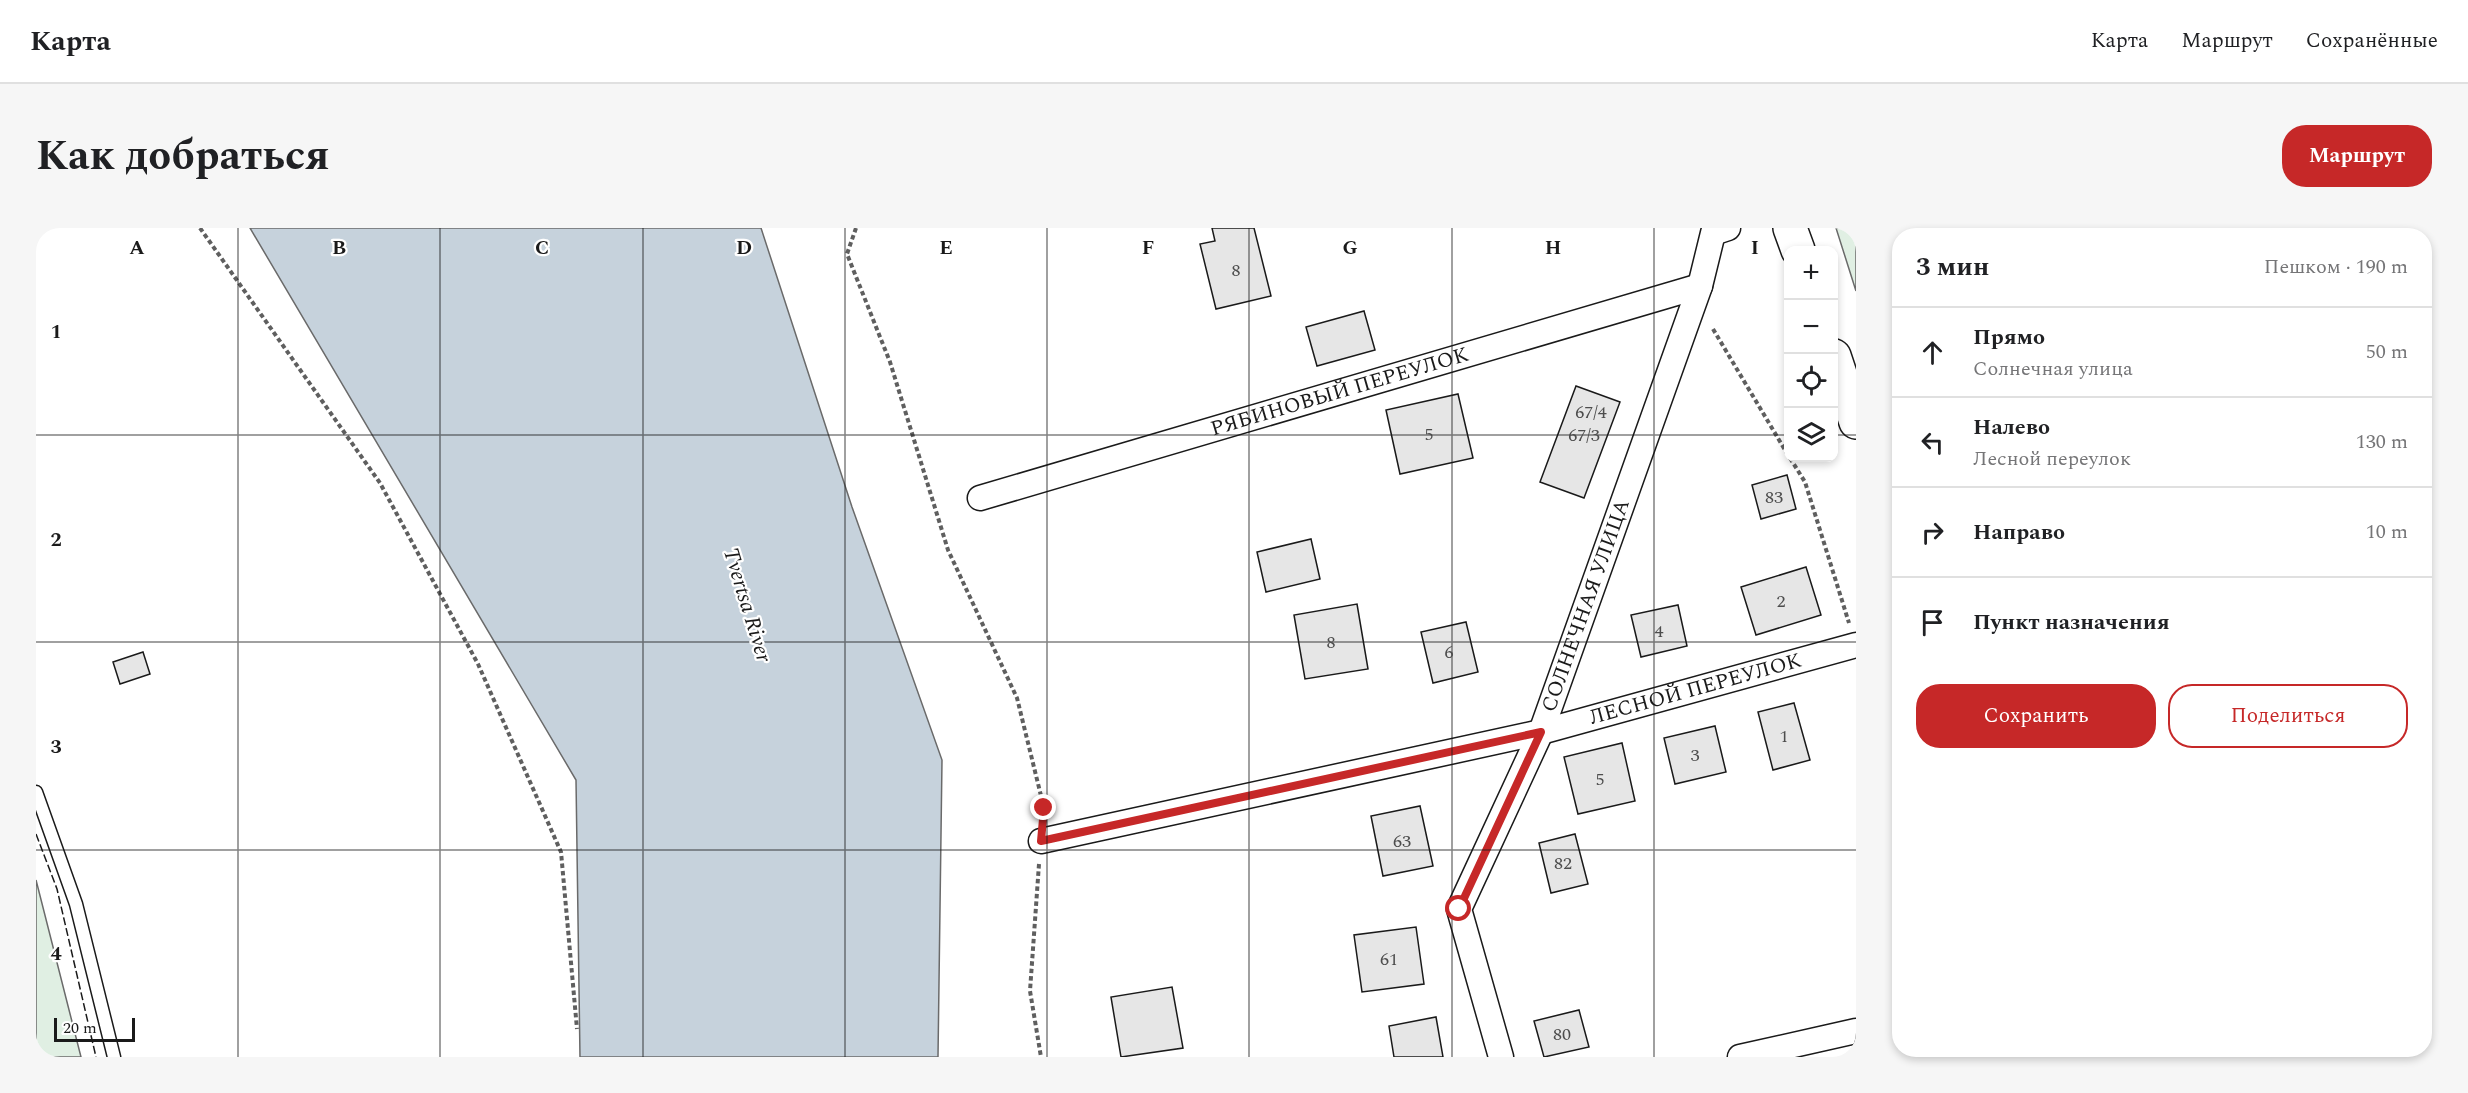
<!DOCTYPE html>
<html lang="ru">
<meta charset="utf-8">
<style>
:root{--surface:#fff;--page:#f6f6f6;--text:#202124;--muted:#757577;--line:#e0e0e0;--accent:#c62828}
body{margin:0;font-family:Spectral,serif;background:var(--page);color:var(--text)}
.controls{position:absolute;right:18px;top:18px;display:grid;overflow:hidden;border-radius:12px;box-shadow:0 3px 9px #0003}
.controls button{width:54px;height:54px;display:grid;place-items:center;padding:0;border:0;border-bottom:2px solid var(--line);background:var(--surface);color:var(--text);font:30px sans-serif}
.scale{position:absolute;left:18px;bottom:15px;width:81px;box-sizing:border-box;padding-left:6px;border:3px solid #1a1a1a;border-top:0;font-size:16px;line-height:21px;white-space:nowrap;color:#1a1a1a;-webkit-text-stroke:4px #fff;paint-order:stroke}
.stop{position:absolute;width:18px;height:18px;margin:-14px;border:4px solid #c62828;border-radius:50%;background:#fff}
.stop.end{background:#c62828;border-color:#fff;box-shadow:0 2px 6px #0008}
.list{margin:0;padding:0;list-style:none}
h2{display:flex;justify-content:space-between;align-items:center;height:78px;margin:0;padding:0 24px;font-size:26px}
h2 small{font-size:20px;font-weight:400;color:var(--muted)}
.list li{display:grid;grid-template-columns:39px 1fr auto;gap:18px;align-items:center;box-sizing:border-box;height:90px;padding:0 24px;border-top:2px solid var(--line)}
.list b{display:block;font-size:22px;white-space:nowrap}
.list p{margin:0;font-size:20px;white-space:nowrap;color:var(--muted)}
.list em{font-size:20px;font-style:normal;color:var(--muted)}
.actions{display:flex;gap:12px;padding:18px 24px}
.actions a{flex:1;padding:14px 0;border:2px solid var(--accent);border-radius:24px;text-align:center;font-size:21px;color:var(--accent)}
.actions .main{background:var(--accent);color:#fff}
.icon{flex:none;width:33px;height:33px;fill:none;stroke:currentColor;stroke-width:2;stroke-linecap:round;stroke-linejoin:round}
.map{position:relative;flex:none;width:1820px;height:829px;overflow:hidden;border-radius:24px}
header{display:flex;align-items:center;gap:36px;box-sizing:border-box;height:84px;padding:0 30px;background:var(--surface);border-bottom:2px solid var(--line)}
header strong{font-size:28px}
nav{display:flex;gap:33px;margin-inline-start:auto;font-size:21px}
.intro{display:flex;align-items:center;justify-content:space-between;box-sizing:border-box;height:144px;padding:0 36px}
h1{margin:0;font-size:42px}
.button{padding:15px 27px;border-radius:24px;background:var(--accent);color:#fff;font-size:21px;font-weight:700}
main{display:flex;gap:36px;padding:0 36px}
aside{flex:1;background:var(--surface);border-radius:24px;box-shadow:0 3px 9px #0003}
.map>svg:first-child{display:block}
</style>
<header>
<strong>Карта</strong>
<nav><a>Карта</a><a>Маршрут</a><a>Сохранённые</a></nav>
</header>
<div class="intro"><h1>Как добраться</h1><a class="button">Маршрут</a></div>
<main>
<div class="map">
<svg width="1820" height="829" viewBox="0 0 1820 829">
<rect width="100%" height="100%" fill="#fff"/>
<g fill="#e0efe3" stroke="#6a6a6a" stroke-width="1.5">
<polygon points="1800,0 1820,0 1820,63"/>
<polygon points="0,652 45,829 0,829"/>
</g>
<polygon fill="#c6d2dc" stroke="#6a6a6a" stroke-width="1.5" points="214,0 725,0 816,279 906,532 902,829 544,829 540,552"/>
<g fill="#e6e6e6" stroke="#1a1a1a" stroke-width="1.5">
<polygon points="1176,0 1218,0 1235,68 1180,81 1164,16 1179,13"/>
<polygon points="1328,83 1339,122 1281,138 1270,99"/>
<polygon points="1540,158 1584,174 1548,270 1504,254"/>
<polygon points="1422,166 1437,230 1364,246 1350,182"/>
<polygon points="1751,247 1760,281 1725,291 1716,257"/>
<polygon points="1275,311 1284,351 1230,364 1221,324"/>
<polygon points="1770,339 1785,387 1720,407 1705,359"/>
<polygon points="1321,376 1332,441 1269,451 1258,387"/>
<polygon points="1642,377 1651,418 1605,429 1595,387"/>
<polygon points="1430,394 1442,444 1397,455 1385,404"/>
<polygon points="107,424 114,446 84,456 77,434"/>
<polygon points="1758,475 1774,532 1737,542 1722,484"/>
<polygon points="1679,498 1690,544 1639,556 1628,510"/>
<polygon points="1586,515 1599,573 1542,586 1528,529"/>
<polygon points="1384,578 1397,638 1347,648 1335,588"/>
<polygon points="1539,606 1552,656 1515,665 1503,615"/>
<polygon points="1380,699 1388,756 1326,764 1318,707"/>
<polygon points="1136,759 1147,820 1085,829 1075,769"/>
<polygon points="1543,782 1553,819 1508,829 1498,793"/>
<polygon points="1400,789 1407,829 1358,829 1353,798"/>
</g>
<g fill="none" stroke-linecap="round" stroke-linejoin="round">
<defs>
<polyline id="service" points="0,564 40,676 78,829"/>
<g id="minor">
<path id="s1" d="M944 270 1664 58"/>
<path id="s2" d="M1005 613 1505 504 1820 417"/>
<path id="s3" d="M1465 829 1423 681 1505 504 1664 58 1677 5 1692 0"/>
<polyline points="1704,829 1820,803"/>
</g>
<g id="secondary">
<polyline points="1754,0 1762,22"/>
<polyline points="1798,128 1820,194"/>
</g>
</defs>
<use href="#service" stroke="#1a1a1a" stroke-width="15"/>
<use href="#minor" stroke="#1a1a1a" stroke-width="27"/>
<use href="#secondary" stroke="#1a1a1a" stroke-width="36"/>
<g stroke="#5f5f5f" stroke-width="4" stroke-dasharray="4.5 3" stroke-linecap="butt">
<polyline points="164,0 344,255 442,436 525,624 541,801"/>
<polyline points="820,0 811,26 854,134 912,322 981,470 1008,580 1007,587"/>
<polyline points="1677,101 1752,227"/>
<polyline points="1754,230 1769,254 1813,395"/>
<polyline points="1003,636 994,763 1005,829"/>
</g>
<use href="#service" stroke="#fff" stroke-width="12"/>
<use href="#minor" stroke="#fff" stroke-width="24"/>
<use href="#secondary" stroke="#fff" stroke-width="33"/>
<polyline stroke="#1a1a1a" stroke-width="1.5" stroke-dasharray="8 3" stroke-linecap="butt" points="0,606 21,661 60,829"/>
</g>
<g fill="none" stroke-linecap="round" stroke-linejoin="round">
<polyline stroke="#c62828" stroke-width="8" points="1008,580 1005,613 1505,504 1423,681"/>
</g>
<path fill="none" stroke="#1a1a1a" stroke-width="1.5" stroke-opacity="0.55" d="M202 0V829M404 0V829M607 0V829M809 0V829M1011 0V829M1213 0V829M1416 0V829M1618 0V829M0 207H1752M1798 207H1820M0 414H1820M0 622H1820"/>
<g text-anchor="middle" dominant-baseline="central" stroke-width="4.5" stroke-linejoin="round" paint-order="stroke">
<g font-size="18" fill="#4d4d4d">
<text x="1200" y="42">8</text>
<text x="1555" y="184">67/4</text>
<text x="1393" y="206">5</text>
<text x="1548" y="207">67/3</text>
<text x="1738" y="269">83</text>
<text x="1745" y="373">2</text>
<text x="1623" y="403">4</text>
<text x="1295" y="414">8</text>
<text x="1413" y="424">6</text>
<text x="1748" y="508">1</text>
<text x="1659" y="527">3</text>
<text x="1564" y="551">5</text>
<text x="1366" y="613">63</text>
<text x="1527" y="635">82</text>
<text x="1353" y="731">61</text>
<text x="1526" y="806">80</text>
</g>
<g font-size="21" fill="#1a1a1a" stroke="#fff">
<text stroke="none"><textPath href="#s1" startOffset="375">РЯБИНОВЫЙ ПЕРЕУЛОК</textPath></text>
<text stroke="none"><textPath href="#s3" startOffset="483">СОЛНЕЧНАЯ УЛИЦА</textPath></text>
<text stroke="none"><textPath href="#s2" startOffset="672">ЛЕСНОЙ ПЕРЕУЛОК</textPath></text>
</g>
<g font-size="22" font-style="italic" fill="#1a1a1a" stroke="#fff">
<text transform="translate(711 377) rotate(73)">Tvertsa River</text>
</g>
</g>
<g font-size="20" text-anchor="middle" font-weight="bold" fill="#1a1a1a" stroke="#fff" stroke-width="4.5" stroke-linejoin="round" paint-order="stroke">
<text x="101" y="26">A</text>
<text x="303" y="26">B</text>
<text x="506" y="26">C</text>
<text x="708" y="26">D</text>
<text x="910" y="26">E</text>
<text x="1112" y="26">F</text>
<text x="1314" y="26">G</text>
<text x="1517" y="26">H</text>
<text x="1719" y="26">I</text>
<text x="20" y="110">1</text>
<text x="20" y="318">2</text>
<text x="20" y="525">3</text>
<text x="20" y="732">4</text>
</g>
</svg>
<div class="controls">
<button>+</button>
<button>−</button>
<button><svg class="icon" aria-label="locate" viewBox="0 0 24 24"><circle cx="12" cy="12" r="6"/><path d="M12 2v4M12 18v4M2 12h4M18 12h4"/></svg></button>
<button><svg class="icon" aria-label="layers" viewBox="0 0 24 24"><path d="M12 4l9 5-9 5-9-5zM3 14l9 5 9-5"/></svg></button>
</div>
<div class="scale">20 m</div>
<div class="stop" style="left:1423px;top:681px"></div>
<div class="stop end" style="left:1008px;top:580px"></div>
</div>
<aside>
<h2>3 мин<small>Пешком · 190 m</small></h2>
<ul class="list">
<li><svg class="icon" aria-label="ahead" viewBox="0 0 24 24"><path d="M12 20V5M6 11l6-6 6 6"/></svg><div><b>Прямо</b><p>Солнечная улица</p></div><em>50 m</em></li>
<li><svg class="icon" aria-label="left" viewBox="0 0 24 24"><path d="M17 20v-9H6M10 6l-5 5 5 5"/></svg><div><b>Налево</b><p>Лесной переулок</p></div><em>130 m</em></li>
<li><svg class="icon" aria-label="right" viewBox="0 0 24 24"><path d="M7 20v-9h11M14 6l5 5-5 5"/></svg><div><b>Направо</b></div><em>10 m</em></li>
<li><svg class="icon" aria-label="arrive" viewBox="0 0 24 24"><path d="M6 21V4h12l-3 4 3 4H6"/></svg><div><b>Пункт назначения</b></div></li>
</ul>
<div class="actions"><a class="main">Сохранить</a><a>Поделиться</a></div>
</aside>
</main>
